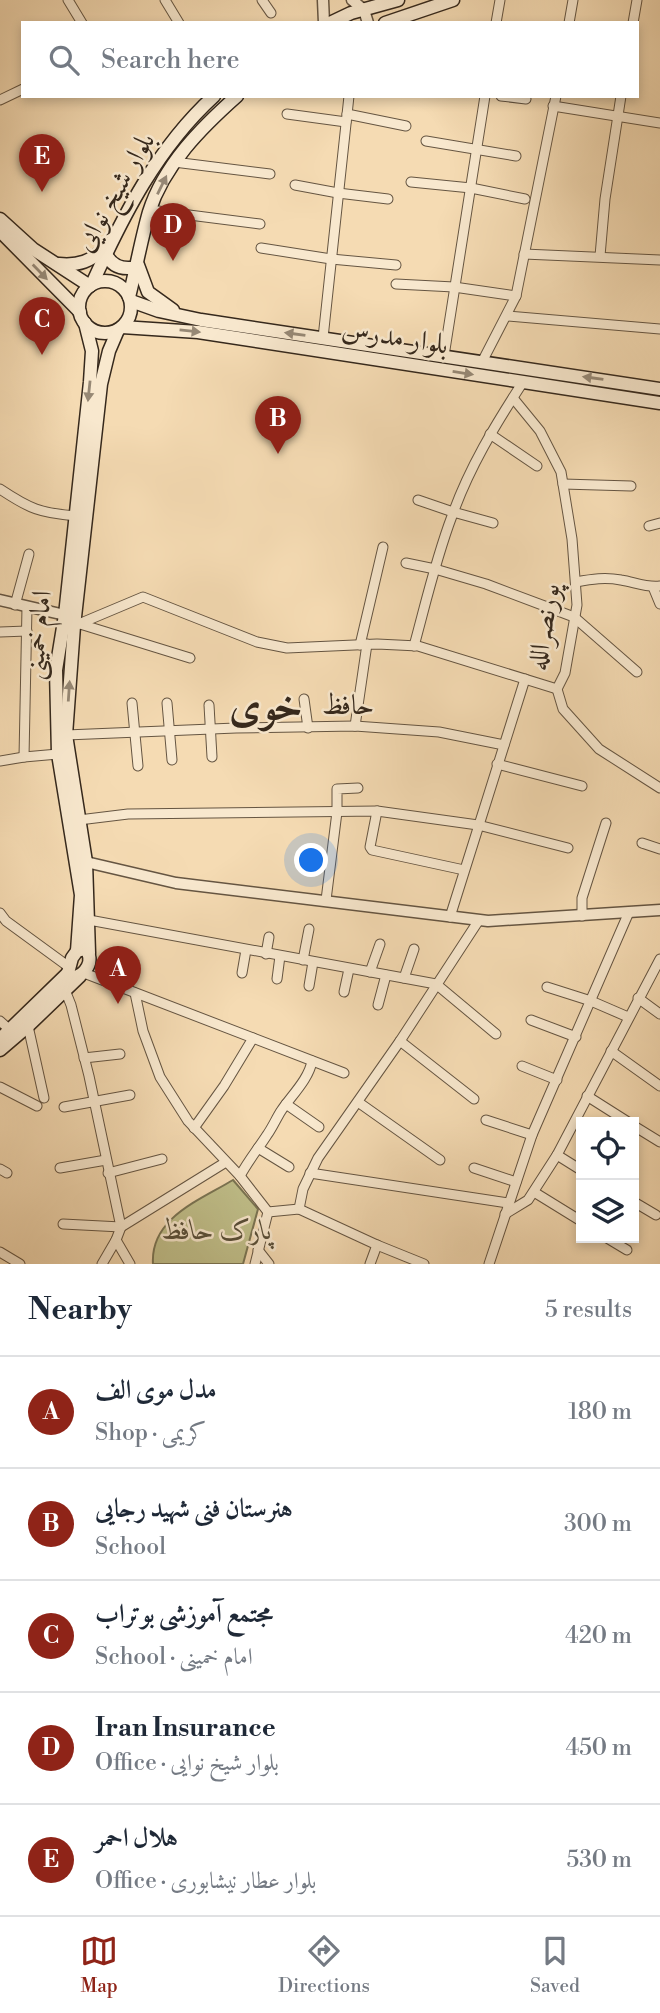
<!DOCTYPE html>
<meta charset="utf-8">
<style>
:root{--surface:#fff;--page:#f6f6f7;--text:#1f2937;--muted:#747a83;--line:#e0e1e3;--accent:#8f2418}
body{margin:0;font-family:"Libre Bodoni",Amiri,serif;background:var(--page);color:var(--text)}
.controls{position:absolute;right:21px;bottom:21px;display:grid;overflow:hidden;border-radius:0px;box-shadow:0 4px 10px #0003}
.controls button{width:63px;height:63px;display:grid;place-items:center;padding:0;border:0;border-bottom:2px solid var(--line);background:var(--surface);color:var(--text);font:35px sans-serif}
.you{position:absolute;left:312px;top:861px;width:24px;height:24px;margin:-18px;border:5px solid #fff;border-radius:50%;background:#1a73e8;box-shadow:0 0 0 10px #1a73e833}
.badge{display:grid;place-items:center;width:46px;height:46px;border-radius:50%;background:var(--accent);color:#fff;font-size:23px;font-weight:700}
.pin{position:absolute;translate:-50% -58px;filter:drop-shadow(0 2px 4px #0008)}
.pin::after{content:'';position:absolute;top:37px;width:24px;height:21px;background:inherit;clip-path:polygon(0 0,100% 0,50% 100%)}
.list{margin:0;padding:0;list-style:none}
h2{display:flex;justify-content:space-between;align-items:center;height:91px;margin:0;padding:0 28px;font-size:30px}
h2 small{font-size:23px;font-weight:400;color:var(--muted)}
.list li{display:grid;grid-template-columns:46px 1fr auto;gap:21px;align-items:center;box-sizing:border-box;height:112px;padding:0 28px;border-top:2px solid var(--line)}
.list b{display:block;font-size:26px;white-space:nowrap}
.list p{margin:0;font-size:23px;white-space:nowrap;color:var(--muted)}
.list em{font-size:23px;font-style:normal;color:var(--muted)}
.icon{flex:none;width:38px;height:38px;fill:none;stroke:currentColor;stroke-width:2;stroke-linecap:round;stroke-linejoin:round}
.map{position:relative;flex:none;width:660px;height:1264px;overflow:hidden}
.search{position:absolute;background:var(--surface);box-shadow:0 4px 10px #0003;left:21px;right:21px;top:21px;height:77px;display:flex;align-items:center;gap:18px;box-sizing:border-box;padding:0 24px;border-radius:0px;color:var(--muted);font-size:26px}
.sheet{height:651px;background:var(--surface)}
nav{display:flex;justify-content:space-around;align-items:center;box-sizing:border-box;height:98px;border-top:2px solid var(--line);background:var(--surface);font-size:19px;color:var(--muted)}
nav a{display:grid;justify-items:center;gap:4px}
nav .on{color:var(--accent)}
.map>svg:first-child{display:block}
</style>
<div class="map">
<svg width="660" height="1264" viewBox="0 0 660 1264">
<rect width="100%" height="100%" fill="#f5dbb3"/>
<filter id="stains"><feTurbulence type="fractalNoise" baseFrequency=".00286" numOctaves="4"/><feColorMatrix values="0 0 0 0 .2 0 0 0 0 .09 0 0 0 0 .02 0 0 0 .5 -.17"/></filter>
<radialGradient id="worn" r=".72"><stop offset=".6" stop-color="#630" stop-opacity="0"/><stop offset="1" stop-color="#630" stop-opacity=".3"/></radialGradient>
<path fill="#c0bf8a" stroke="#7a7453" stroke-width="2" d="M233 1180 258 1209 243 1264H153C150 1218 200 1200 233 1180Z"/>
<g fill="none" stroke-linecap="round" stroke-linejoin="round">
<defs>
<g id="minor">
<polyline points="68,0 82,23"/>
<polyline points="165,0 179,23"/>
<polyline points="262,0 271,13"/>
<polyline points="496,23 500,0"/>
<polyline points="569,23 573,0"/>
<polyline points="633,23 637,0"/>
<polyline points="501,96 526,99"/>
<polyline points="0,100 23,89"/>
<polyline points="553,106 660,123"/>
<polyline points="287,114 346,122"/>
<polyline points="347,114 406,126"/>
<polyline points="426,141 516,156"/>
<polyline points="174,162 270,174"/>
<polyline points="411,182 471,188 525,199"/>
<polyline points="295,185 338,193 388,199"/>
<polyline points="150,210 260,224"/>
<polyline points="261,248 331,259 396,265"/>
<polyline points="524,254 660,260"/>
<polyline points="600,256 605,199 621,96"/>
<polyline points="396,284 454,287 516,296"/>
<polyline points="507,316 660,329"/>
<polyline points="323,338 349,96"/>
<polyline points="444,356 485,96"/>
<polyline points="482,362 516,296 556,96"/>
<polyline points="513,398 540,431 561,472 572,539 577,605 565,673 557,689 563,709 599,749 660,788"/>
<polyline points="490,434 537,466"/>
<polyline points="563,484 631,486"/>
<path d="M0 489C30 509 40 513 76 516"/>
<polyline points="418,500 453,512 493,523"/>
<polyline points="649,526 660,523"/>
<polyline points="406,563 435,569 486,584 574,617 637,672"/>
<path d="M576 582C592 579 605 577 621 580 634 582 647 588 660 586"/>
<polyline points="653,587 660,604"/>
<polyline points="15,605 29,554"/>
<polyline points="80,624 190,658"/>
<polyline points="74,626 143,597 257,642 287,648 377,644 418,646 557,689"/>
<polyline points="0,632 27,631"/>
<polyline points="360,645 383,547"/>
<path d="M414 646C426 602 436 558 452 516 469 468 495 425 523 382"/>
<polyline points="304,699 308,728"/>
<polyline points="132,703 138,766"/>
<polyline points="167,703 172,760"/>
<polyline points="209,705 212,757"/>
<polyline points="355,726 367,644"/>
<polyline points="66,735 236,728 355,726 439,732 504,745"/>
<polyline points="24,757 27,607"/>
<polyline points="0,761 24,757 58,754"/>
<polyline points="497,764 582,786"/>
<polyline points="377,811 370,847 372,850 464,870"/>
<polyline points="79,820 128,814 377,811 478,825 568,848"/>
<polyline points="642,843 660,849"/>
<polyline points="326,900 337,812 337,789 358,788"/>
<polyline points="0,913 6,921 69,967"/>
<polyline points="582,916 582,898 606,823"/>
<polyline points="450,917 525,679"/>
<polyline points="89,920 436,984 496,1034"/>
<polyline points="266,954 269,937"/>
<polyline points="303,960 309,929"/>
<polyline points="370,972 380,944"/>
<polyline points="84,973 344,1073"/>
<polyline points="242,973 246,950"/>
<polyline points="404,978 414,949"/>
<polyline points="277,979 280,956"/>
<polyline points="309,986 313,962"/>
<polyline points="547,987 591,1001 628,1017"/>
<polyline points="65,990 71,1005 89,1076 121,1227 116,1240 102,1264"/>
<polyline points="344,992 349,969"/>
<polyline points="135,993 143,1031 160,1077 188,1121 240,1176 268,1212"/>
<polyline points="638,998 660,1014"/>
<polyline points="378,1005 386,975"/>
<polyline points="531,1020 576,1037"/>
<polyline points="0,1021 10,1030"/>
<polyline points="28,1026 44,1098"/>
<polyline points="400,1041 474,1099"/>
<polyline points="611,1051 660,1086"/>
<polyline points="84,1058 120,1054"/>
<polyline points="522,1066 557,1080"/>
<polyline points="0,1087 37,1106"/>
<polyline points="587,1096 628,1122"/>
<polyline points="358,1102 440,1160"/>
<polyline points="286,1104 319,1127"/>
<polyline points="64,1107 130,1095"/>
<polyline points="486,1120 532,1135"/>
<polyline points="634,1126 660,1142"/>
<polyline points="194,1128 224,1086 253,1038"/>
<polyline points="258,1148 289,1167"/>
<polyline points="557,1155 581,1170"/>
<polyline points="60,1168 106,1160"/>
<polyline points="474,1168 516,1182"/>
<polyline points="0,1169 7,1173"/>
<polyline points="108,1173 162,1159"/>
<polyline points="310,1173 508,1203"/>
<path d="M240 1176C248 1161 258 1149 267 1135 272 1128 276 1119 281 1111 291 1096 309 1079 312 1061"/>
<polyline points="534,1192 581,1221"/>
<polyline points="634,1202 656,1215"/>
<polyline points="299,1209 303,1189 318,1158 400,1041 479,920"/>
<polyline points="268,1212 299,1209 377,1245 424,1264"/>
<polyline points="505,1214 528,1200 557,1155 660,959"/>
<polyline points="63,1224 121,1227"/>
<polyline points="121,1227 226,1162"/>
<polyline points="607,1238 627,1250"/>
<polyline points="116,1240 130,1264"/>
<polyline points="258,1250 269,1264"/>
<polyline points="0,1252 20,1264"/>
<polyline points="255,1264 268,1212"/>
<polyline points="370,1264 377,1245"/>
<polyline points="489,1264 532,1135 629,912"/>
</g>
<g id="tertiary">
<polyline points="323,0 324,23"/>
<polyline points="352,0 364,10 368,23"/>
<polyline points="0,600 65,615"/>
<polyline points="86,862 176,883 488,921 660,910"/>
</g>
<g id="secondary">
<polyline points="330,23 351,13 398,0"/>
<polyline points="385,23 453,0"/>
<polyline points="0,219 33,249 90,286"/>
<polyline points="0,231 80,312"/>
<path d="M106 254C112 267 123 270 137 267"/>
<path d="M59 264C79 266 91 261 105 248"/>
<polyline points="138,265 148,292 173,310"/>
<circle cx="105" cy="307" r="26"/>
<path d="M92 284C123 216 157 148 214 96"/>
<path d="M129 297C136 269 141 240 149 212 164 165 201 128 237 96"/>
<polyline points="131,301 159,311 201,320 660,389"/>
<polyline points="122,327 198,332 660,403"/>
<path d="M85 949C96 960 85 976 72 978L68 973 72 958 77 951Z"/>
<polyline points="77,951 81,895 58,754 56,670 65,615 90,382 92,351 85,323"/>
<polyline points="89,953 86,862 66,735 74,626 101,384 109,351 118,330"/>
<polyline points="0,1039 68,973"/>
<polyline points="0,1050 28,1026 80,976"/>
</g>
</defs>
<use href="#minor" stroke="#655542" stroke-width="11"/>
<use href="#tertiary" stroke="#655542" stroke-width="13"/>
<use href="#secondary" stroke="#35281c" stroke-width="15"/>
<use href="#minor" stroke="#f8e8ce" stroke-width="9"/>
<use href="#tertiary" stroke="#f8e8ce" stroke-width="10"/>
<use href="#secondary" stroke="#f8e8ce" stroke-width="12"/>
</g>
<defs><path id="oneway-solid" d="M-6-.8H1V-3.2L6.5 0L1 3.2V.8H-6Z" transform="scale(1.75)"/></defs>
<g fill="#968875">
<use href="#oneway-solid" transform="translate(162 185) rotate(-64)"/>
<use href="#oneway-solid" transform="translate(40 272) rotate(46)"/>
<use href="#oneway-solid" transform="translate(190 331) rotate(6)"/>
<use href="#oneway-solid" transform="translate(295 334) rotate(-172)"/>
<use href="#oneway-solid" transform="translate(463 373) rotate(9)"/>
<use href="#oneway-solid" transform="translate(593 378) rotate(-172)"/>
<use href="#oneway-solid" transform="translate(89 391) rotate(96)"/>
<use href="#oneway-solid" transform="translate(69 691) rotate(-86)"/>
</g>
<g text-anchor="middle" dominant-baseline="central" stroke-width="5" stroke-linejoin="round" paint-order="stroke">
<g font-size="28" fill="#35281c" stroke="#f8e8ce">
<text transform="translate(115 192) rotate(-60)">بلوار شیخ نوایی</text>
<text transform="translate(395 337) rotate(9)">بلوار مدرس</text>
<text transform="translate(544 627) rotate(-81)">پورنصرالله</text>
<text transform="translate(38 635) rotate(-84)">امام خمینی</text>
<text x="348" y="705">حافظ</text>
</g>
<g font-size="28" font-style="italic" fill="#584e38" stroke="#f8e8ce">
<text x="217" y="1230">پارک حافظ</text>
</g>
<g font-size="42" font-weight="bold" fill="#35281c" stroke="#f8e8ce">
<text x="266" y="706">خوی</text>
</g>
</g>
<rect width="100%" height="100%" filter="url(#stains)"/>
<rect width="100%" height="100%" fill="url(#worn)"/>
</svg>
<div class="controls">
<button><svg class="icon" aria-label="locate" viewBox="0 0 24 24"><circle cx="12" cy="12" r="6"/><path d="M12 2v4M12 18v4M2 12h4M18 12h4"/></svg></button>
<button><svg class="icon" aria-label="layers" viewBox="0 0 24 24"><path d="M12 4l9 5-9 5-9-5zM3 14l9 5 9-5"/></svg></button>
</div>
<div class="you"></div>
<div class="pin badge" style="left:118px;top:1004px">A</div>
<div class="pin badge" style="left:278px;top:454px">B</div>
<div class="pin badge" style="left:42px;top:355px">C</div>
<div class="pin badge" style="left:173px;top:261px">D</div>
<div class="pin badge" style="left:42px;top:192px">E</div>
<div class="search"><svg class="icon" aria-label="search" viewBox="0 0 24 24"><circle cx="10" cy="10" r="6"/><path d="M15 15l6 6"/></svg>Search here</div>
</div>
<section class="sheet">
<h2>Nearby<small>5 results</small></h2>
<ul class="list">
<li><span class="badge">A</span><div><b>مدل موی الف</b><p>Shop · کریمی</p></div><em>180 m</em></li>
<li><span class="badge">B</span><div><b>هنرستان فنی شهید رجایی</b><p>School</p></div><em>300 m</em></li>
<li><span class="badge">C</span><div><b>مجتمع آموزشی بوتراب</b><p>School · امام خمینی</p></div><em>420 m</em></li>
<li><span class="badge">D</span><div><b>Iran Insurance</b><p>Office · بلوار شیخ نوایی</p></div><em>450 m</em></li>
<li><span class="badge">E</span><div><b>هلال احمر</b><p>Office · بلوار عطار نیشابوری</p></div><em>530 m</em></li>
</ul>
</section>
<nav>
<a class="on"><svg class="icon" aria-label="map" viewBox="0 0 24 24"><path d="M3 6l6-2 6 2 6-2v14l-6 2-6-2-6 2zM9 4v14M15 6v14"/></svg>Map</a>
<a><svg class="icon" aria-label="directions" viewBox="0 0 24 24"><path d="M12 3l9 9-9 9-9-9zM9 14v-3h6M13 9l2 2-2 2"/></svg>Directions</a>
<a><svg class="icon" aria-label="saved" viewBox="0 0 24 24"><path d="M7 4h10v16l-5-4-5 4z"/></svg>Saved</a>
</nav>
